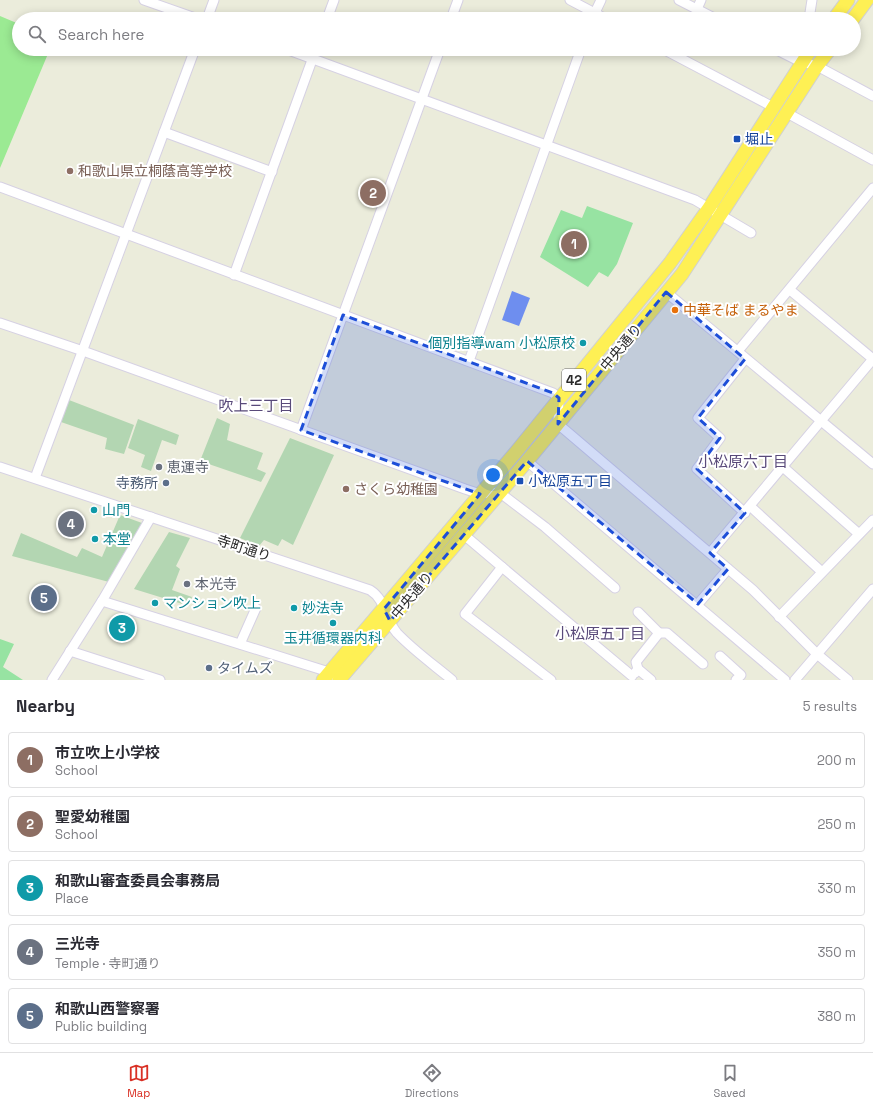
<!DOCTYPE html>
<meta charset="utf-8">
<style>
:root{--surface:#fff;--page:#f7f7f7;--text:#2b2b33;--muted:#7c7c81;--line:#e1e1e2;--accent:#d93025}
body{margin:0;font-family:"Space Grotesk","Noto Sans JP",sans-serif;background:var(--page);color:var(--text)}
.you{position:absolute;left:493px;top:475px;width:14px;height:14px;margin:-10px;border:3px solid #fff;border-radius:50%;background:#1a73e8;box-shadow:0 0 0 6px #1a73e833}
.badge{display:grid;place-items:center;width:26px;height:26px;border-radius:50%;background:var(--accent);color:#fff;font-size:13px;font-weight:700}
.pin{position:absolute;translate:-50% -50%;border:2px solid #fff;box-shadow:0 1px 4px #0006}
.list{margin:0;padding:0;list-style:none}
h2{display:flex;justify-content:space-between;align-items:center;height:52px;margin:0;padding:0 16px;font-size:17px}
h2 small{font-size:13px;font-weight:400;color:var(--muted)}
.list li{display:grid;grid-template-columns:26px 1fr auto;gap:12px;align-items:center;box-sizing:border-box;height:56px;margin:0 8px 8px;padding:0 8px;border:1px solid var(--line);border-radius:4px}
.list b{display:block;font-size:15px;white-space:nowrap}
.list p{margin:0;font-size:13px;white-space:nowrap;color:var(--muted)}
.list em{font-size:13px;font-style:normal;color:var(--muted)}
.icon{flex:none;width:22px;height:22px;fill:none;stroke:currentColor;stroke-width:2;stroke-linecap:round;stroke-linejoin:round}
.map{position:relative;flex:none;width:873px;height:680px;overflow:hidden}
.search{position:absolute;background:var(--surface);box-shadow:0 2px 10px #0003;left:12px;right:12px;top:12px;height:44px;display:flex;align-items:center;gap:10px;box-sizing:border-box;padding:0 14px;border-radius:22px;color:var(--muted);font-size:15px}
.sheet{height:372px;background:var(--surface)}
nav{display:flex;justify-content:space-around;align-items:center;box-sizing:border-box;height:56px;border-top:1px solid var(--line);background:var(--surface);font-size:11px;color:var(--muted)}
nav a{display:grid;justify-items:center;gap:2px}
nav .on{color:var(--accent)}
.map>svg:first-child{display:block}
</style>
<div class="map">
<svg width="873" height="680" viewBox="0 0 873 680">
<rect width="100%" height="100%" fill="#ebecdb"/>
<g fill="#97e3a2">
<polygon points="587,206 633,223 617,264 608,277 599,272 588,287 540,257 561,210 582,218"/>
<polygon points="0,639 14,644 3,667 23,680 0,680"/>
</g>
<g fill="#b3d6b2">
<polygon points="69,400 134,425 124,454 105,449 107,438 61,422"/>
<polygon points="217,418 230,424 227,440 263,453 257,469 266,473 261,482 200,461"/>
<polygon points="138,419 179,435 176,445 162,440 151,471 141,467 145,455 128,448"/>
<polygon points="290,438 334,455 293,545 282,539 278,546 264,540 259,546 240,538"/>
<polygon points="120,515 142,523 109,582 12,556 21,533 77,557 82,548 102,557"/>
<polygon points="169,532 190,538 176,566 180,569 172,590 192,597 189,606 134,589"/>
</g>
<polygon fill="#9bea93" points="0,16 19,24 19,49 50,49 0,168"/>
<polygon fill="#6e8eef" points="512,291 530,298 519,326 502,320"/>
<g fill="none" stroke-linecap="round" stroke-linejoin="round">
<defs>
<g id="minor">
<polyline points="144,0 198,19"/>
<polyline points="570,0 606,19"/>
<polyline points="679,0 716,19"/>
<polyline points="697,9 701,0"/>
<polyline points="207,19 214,0"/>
<polyline points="327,19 334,0"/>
<polyline points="451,19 458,0"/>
<polyline points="592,19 601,0"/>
<polyline points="809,19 812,0"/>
<polyline points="286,49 695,200 751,233"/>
<polyline points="663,49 773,107"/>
<polyline points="775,49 801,62 817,66 873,96"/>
<polyline points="787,113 873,160"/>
<polyline points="164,132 272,172"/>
<polyline points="0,187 553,393 559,398 558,424 753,590 817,654 848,680"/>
<polyline points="234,275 316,49"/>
<polyline points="790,290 873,359"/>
<polyline points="666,292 873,464"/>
<polyline points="0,323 83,351 465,489 480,494 499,492 545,527 615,588"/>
<polyline points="738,351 873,188"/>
<polyline points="469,361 581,49"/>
<polyline points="301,430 440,49"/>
<polyline points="527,461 785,680"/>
<path d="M0 467 370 590C386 600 385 619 397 633 413 650 434 665 452 680"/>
<polyline points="783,467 859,534"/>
<polyline points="35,478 195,49"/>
<polyline points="750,506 822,572"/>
<polyline points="745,513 697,469 720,438 698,418 745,359"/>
<polyline points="463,534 502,567 465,614 551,680"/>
<polyline points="710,553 873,359"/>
<polyline points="502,567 632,676"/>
<polyline points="102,601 329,672 333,675"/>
<polyline points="698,604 728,569"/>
<polyline points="638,612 659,633 636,662 638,669"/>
<polyline points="779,617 873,520"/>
<polyline points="659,633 667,633 703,664"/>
<polyline points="240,644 256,608"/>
<polyline points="70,651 160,680"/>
<polyline points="720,656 741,675 736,680"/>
<polyline points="635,673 638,669 651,680"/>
<polyline points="52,680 102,601 151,517"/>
<polyline points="795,680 873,589"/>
</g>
<g id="highway">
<polyline points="834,19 848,0"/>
<polyline points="853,19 867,0"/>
<polyline points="323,680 516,452 670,263 709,208 811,49"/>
<polyline points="339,680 527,461 682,274 817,66 830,49"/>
</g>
</defs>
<use href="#minor" stroke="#d6d1e3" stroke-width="11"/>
<use href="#highway" stroke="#d0d0d0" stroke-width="15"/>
<use href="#minor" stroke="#fff" stroke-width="9"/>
<use href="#highway" stroke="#fef054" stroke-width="13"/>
</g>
<path fill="#1d4ed8" fill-opacity="0.2" stroke="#1d4ed8" stroke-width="3" stroke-dasharray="8 5" stroke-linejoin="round" d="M666 292 745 359 698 418 720 438 697 469 745 513 710 553 728 569 698 604 527 461 390 621 384 609 480 494 301 430 343 315 553 393 559 398 558 424Z"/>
<g fill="#1a4fb4" stroke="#fff" stroke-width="1.5">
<rect x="733" y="135" width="8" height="8" rx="2"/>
<rect x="516" y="477" width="8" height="8" rx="2"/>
</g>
<g fill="#8d6e63" stroke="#fff" stroke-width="1.5">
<circle cx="70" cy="171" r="4"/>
<circle cx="346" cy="489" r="4"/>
</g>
<circle fill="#e8710a" stroke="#fff" stroke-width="1.5" cx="675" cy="310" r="4"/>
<g fill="#0f9aa8" stroke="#fff" stroke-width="1.5">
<circle cx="583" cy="343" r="4"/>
<circle cx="94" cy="510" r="4"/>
<circle cx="95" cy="539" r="4"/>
<circle cx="155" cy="603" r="4"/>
<circle cx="294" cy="608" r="4"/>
<circle cx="333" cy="623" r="4"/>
</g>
<g fill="#6b7280" stroke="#fff" stroke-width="1.5">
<circle cx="159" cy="467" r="4"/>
<circle cx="187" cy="584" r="4"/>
</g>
<g fill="#5c6f8a" stroke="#fff" stroke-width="1.5">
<circle cx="166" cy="483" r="4"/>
<circle cx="209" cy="668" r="4"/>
</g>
<g text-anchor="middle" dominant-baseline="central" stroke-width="4" stroke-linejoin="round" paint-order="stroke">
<rect fill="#fff" stroke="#6a6a6a" stroke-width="1" x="562" y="369" width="24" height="22" rx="3"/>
<g font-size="13" font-weight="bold" fill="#2a2a2a">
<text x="574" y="380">42</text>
</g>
<g font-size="14" fill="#164399" stroke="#fff" text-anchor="start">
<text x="745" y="139">堀止</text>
<text x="528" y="481">小松原五丁目</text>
</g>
<g font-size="14" fill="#785e54" stroke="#fff" text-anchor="start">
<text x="78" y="171">和歌山県立桐蔭高等学校</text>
<text x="354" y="489">さくら幼稚園</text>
</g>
<g font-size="14" fill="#c56008" stroke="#fff" text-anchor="start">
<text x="683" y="310">中華そば まるやま</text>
</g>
<g font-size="14" fill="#0d838f" stroke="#fff" text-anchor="start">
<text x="575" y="343" text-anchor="end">個別指導wam 小松原校</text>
<text x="102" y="510">山門</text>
<text x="103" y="539">本堂</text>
<text x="163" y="603">マンション吹上</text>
<text x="302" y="608">妙法寺</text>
<text x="333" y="638" text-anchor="middle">玉井循環器内科</text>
</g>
<g font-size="14" fill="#2a2a2a" stroke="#fff">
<text transform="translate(621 347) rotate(-50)">中央通り</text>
<text transform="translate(244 548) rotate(18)">寺町通り</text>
<text transform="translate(412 595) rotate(-50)">中央通り</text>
</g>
<g font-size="14" fill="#5b616d" stroke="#fff" text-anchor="start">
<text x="167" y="467">恵運寺</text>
<text x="195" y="584">本光寺</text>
</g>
<g font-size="14" fill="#4e5e75" stroke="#fff" text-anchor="end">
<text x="158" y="483">寺務所</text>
<text x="217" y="668" text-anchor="start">タイムズ</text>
</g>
<g font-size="15" fill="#594a7a" stroke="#fff">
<text x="256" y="405">吹上三丁目</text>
<text x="743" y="461">小松原六丁目</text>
<text x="600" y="633">小松原五丁目</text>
</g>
</g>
</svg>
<div class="you"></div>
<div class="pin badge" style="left:574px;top:244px;background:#8d6e63">1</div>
<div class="pin badge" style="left:373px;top:193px;background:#8d6e63">2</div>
<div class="pin badge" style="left:122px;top:628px;background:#0f9aa8">3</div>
<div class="pin badge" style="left:71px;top:524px;background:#6b7280">4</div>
<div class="pin badge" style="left:44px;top:598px;background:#5c6f8a">5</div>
<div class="search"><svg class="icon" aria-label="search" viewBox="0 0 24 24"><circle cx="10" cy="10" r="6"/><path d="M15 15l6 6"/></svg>Search here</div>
</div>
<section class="sheet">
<h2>Nearby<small>5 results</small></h2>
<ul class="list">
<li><span class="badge" style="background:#8d6e63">1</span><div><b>市立吹上小学校</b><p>School</p></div><em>200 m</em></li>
<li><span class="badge" style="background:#8d6e63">2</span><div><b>聖愛幼稚園</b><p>School</p></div><em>250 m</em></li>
<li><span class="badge" style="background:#0f9aa8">3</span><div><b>和歌山審査委員会事務局</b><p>Place</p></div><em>330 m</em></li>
<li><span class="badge" style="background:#6b7280">4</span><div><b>三光寺</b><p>Temple · 寺町通り</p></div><em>350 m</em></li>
<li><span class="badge" style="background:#5c6f8a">5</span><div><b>和歌山西警察署</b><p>Public building</p></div><em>380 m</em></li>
</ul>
</section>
<nav>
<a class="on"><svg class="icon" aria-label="map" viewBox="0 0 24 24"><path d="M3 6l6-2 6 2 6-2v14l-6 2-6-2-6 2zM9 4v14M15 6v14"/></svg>Map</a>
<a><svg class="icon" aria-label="directions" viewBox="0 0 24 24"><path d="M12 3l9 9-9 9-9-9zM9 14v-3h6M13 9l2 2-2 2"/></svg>Directions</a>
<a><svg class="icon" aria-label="saved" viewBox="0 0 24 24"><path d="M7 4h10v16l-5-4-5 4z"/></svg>Saved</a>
</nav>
